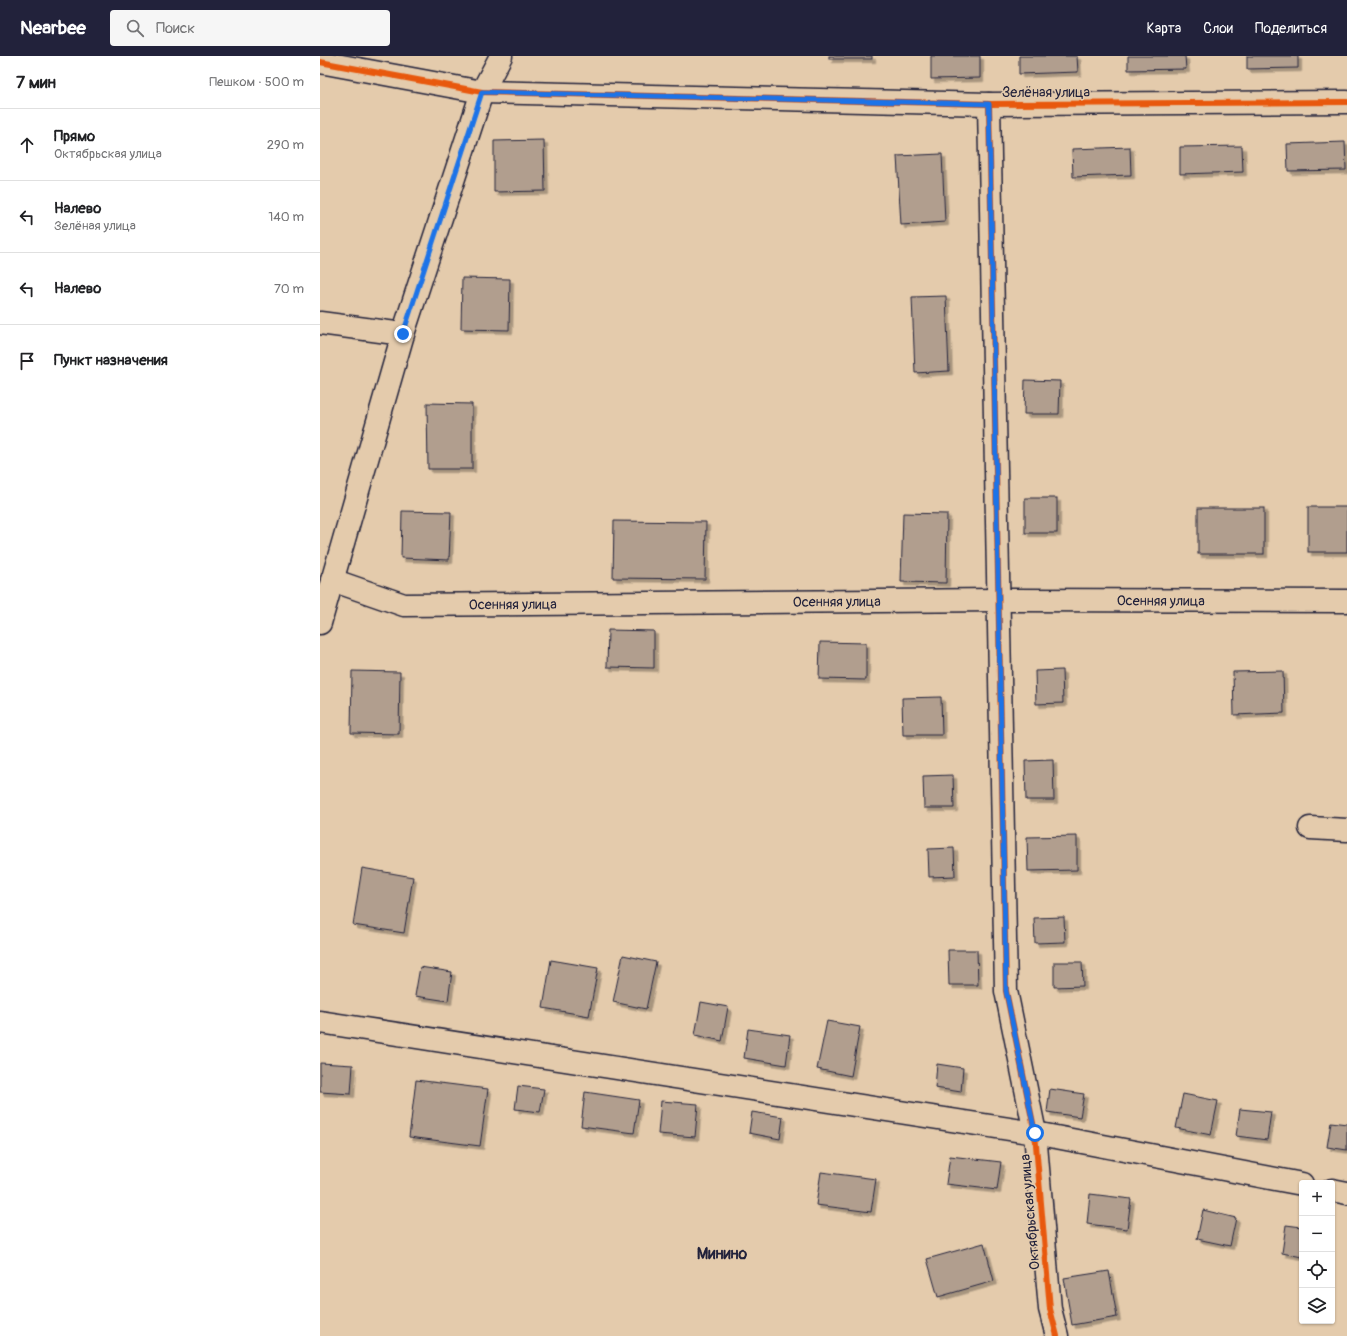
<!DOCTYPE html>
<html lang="ru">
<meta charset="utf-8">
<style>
:root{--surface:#fff;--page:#f6f6f6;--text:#202124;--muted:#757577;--line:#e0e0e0;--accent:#22223b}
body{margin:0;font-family:Pangolin,sans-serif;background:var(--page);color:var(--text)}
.controls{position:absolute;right:12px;bottom:12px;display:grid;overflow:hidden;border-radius:4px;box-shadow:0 1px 3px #0004}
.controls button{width:36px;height:36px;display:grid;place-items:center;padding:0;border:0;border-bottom:1px solid var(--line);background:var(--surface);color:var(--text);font:20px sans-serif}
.stop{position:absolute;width:12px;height:12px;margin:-9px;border:3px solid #1a73e8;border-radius:50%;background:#fff}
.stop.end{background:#1a73e8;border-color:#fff;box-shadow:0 1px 4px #0008}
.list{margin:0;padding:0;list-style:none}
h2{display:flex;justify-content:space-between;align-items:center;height:52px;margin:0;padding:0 16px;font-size:17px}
h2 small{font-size:13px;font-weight:400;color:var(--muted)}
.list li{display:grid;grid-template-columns:26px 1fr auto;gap:12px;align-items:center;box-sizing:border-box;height:72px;padding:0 16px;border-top:1px solid var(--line)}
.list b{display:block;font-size:15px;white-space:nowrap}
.list p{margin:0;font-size:13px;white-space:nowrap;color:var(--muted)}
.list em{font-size:13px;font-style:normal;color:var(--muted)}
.icon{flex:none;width:22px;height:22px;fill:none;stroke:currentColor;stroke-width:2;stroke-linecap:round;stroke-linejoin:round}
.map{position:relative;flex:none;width:1027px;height:1280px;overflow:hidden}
header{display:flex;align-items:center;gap:24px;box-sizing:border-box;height:56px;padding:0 20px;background:var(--accent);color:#fff}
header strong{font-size:19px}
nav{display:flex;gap:22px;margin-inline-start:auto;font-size:14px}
.search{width:280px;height:36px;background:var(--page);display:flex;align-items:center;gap:10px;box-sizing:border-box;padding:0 14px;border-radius:4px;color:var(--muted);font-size:15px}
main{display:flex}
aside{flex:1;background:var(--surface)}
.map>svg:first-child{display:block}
</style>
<header>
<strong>Nearbee</strong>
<div class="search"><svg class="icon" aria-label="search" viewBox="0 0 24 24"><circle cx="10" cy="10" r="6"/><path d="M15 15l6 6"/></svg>Поиск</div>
<nav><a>Карта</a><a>Слои</a><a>Поделиться</a></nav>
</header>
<main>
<aside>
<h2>7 мин<small>Пешком · 500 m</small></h2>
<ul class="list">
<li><svg class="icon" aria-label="ahead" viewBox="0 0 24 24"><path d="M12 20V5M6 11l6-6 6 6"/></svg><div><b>Прямо</b><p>Октябрьская улица</p></div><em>290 m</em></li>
<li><svg class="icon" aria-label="left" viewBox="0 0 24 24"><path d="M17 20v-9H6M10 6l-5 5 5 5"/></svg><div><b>Налево</b><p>Зелёная улица</p></div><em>140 m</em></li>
<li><svg class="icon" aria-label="left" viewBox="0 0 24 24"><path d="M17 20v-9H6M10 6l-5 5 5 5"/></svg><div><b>Налево</b></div><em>70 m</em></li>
<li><svg class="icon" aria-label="arrive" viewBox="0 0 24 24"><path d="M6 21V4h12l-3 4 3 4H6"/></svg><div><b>Пункт назначения</b></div></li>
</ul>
</aside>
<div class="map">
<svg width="1027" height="1280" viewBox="0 0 1027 1280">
<defs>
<filter id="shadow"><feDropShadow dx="3.5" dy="3.5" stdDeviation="0" flood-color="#0004"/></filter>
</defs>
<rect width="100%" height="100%" fill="#e4cbac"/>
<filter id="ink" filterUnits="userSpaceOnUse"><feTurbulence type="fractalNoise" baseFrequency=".025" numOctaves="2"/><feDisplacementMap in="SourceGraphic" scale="8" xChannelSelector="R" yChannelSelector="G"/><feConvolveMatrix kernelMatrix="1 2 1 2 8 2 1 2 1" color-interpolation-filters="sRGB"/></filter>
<g filter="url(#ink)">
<g fill="#b19e8e" stroke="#22223b" filter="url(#shadow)">
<rect x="509" y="0" width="43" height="3"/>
<polygon points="611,0 660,0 660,22 611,23"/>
<polygon points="699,0 757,0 758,16 699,18"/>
<polygon points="808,0 865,0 866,13 808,14"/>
<polygon points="927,0 978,0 978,12 927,13"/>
<polygon points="224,84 225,135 174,136 174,85"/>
<polygon points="1025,86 1026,114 968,115 967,88"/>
<polygon points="922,90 923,116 860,118 860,91"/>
<polygon points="810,91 811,119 753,121 752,93"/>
<polygon points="622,98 625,166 581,169 577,100"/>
<polygon points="142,222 190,223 189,274 141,273"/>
<polygon points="626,240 629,315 595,317 592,241"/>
<polygon points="705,324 740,325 739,358 704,358"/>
<polygon points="107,347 152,348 152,413 108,413"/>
<rect x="705" y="442" width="32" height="35"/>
<rect x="988" y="451" width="39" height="45"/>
<rect x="878" y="452" width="66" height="46"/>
<polygon points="82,455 131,456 129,504 81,502"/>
<polygon points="583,457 627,458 626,527 581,526"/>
<polygon points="294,465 386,466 385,523 293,522"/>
<polygon points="288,574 334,575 334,612 287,611"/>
<polygon points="500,586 546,587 546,624 499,623"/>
<polygon points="742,614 743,647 716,648 715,615"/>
<polygon points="32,615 80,616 79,678 31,677"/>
<polygon points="963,615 964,657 914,659 913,616"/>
<polygon points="621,641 622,679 583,679 582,642"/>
<polygon points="733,704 734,744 706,744 705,705"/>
<polygon points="633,719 634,752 604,752 603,720"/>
<polygon points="757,780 757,814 708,815 707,781"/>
<polygon points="634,792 635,820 609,821 608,793"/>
<polygon points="42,812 93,821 84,877 33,869"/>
<polygon points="744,861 745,886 715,887 714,862"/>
<polygon points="628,894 657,894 658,929 629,929"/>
<polygon points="303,899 336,906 326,953 293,946"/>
<polygon points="231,904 278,912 269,960 223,952"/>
<polygon points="734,906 762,906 763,930 734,931"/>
<polygon points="100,911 132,916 128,945 95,940"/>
<polygon points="381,946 408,951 402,985 375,979"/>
<polygon points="507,965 540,971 531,1020 497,1013"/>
<polygon points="428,973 470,979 466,1009 424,1002"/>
<polygon points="0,1007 33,1009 31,1038 0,1036"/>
<polygon points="617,1008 643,1012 641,1036 615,1032"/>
<polygon points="96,1024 168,1033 160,1090 89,1081"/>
<polygon points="198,1030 224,1033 220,1056 195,1053"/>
<polygon points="730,1033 764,1038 760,1061 727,1056"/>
<polygon points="265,1036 319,1044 314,1077 261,1070"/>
<polygon points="863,1038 898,1045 891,1079 856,1072"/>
<polygon points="341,1045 378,1048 375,1081 338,1078"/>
<polygon points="920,1053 951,1056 947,1084 916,1080"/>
<polygon points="432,1056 463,1061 460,1083 429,1077"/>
<polygon points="1011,1066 1027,1068 1027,1094 1007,1091"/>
<polygon points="630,1100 681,1106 677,1134 626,1128"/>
<polygon points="501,1116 556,1123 551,1156 496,1149"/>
<polygon points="770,1138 811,1143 807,1173 767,1168"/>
<polygon points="883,1154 916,1162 910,1190 877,1183"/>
<polygon points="966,1169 982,1171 982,1201 962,1197"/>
<polygon points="664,1187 674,1225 618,1241 607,1203"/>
<polygon points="789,1215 797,1261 752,1269 744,1222"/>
</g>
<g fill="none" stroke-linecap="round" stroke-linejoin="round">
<defs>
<g id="minor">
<polyline points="0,6 162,36 669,48 1027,46"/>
<polyline points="669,48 686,935 715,1077 730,1253 737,1280"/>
<polyline points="0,267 83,278"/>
<path id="s1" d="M12 524 84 549 679 544 1027 545"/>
<polyline points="0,567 83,278 162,36 181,0"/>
<polyline points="990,772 1027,774"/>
<polyline points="0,966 715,1077 982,1128"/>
<polyline points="1012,1134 1027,1137"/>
</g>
</defs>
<use href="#minor" stroke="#22223b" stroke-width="25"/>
<use href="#minor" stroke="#e4cbac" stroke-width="22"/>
<defs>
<g id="cycleway">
<polyline points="0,6 162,36 669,48 1027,46"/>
<polyline points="669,48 686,935 715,1077 730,1253 737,1280"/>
</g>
</defs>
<use href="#cycleway" stroke="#e4cbac" stroke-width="8"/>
<use href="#cycleway" stroke="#e8590c" stroke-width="6"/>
</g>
</g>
<g fill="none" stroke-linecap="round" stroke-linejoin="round" filter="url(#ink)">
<polyline stroke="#1a73e8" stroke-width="5" points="83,278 162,36 669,48 686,935 715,1077"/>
</g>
<g text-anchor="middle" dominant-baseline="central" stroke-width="3" stroke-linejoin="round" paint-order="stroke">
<g font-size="14" fill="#22223b" stroke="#e4cbac">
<text x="726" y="36">Зелёная улица</text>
<text stroke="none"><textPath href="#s1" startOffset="833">Осенняя улица</textPath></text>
<text stroke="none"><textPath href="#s1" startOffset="509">Осенняя улица</textPath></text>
<text stroke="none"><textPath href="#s1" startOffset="185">Осенняя улица</textPath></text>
<text transform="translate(710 1156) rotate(-95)">Октябрьская улица</text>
</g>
<g font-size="16" font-weight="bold" fill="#22223b" stroke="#e4cbac">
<text x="402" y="1198">Минино</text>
</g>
</g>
</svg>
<div class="controls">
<button>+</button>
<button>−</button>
<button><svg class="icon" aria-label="locate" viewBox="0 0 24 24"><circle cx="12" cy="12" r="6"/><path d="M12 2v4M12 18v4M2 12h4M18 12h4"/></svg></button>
<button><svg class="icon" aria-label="layers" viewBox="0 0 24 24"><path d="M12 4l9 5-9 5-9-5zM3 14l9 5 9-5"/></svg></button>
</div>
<div class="stop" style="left:715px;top:1077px"></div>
<div class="stop end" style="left:83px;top:278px"></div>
</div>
</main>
